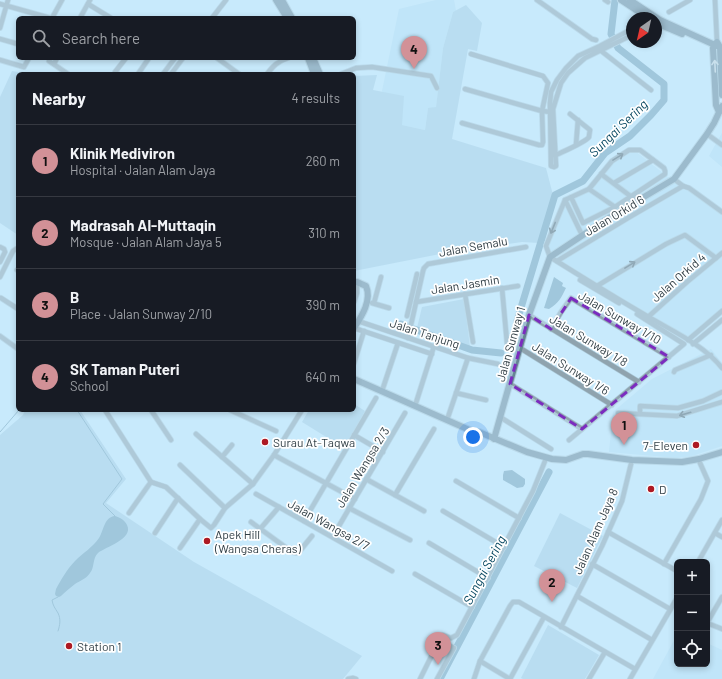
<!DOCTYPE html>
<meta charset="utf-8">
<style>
:root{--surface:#171b24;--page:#20242c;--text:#f1f3f6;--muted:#9ea1a6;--line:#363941;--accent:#d29197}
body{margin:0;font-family:Barlow,sans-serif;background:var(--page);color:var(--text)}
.controls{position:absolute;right:12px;bottom:12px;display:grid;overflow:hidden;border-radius:6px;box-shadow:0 2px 6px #0003}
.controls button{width:36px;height:36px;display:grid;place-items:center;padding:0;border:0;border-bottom:1px solid var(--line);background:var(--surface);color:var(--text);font:20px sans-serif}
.compass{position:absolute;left:626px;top:12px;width:36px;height:36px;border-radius:50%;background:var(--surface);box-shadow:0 2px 6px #0003;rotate:214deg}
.you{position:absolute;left:473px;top:437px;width:14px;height:14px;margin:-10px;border:3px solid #fff;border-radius:50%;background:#1a73e8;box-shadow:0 0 0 6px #1a73e833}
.badge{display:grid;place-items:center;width:26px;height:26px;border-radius:50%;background:var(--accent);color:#111;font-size:13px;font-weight:700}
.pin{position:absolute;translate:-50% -33px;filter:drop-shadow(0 1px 2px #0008)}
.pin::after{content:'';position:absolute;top:21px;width:14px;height:12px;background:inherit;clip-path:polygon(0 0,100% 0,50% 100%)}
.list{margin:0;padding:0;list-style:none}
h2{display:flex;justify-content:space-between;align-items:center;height:52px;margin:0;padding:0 16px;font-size:17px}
h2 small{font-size:13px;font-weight:400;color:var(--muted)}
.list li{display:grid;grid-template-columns:26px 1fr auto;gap:12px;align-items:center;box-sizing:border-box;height:72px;padding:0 16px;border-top:1px solid var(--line)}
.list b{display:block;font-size:15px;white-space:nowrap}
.list p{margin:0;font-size:13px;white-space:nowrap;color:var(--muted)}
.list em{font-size:13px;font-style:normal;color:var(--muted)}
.icon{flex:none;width:22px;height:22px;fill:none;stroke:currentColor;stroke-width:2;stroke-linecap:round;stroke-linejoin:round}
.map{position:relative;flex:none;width:722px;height:679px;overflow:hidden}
.search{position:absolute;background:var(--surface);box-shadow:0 2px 6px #0003;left:16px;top:16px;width:340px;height:44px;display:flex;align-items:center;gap:10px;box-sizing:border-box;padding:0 14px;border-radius:6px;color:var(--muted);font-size:15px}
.panel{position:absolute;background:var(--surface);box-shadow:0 2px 6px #0003;left:16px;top:72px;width:340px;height:340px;border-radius:6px}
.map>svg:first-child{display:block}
</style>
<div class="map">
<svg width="722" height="679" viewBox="0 0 722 679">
<rect width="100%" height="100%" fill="#c8eafc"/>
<g fill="#b5e0f5">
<polygon points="436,0 454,0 456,11 453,12 443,48 436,108 428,108 425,130 402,125 382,91 399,9"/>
<polygon points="722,133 722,167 709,156"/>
<polygon points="630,151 635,151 682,188 690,191 722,214 722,309 688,338 554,258 551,255 548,247 567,201 589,191 612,162"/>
<polygon points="711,349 722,363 722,446 692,456 677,458 609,452 613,412 652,379"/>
<polygon points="677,635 677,664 707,664 707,643 722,650 722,679 653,679"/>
</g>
<g fill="#a6cfe5">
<polygon points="466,5 482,23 477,51 468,49 452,139 546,168 553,195 539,243 522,242 440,254 354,271 354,76 377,75 373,90 404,96 402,125 425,130 428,108 436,107 443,48 453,12"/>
<polygon points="12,71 24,73 26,74 18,74 18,235 0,223 0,97"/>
<polygon points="464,299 470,347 417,328 422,307"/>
<polygon points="354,404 365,411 344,448 302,422 309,410 354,410"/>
<polygon points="25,410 80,410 126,479 106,503 194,562 362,656 343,679 0,679 0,435 23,415"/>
<polygon points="560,513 603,536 577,588 534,566"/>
<polygon points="548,625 599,655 585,679 523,679 521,678"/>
</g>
<g fill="#709eb6">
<path d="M554 277 563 283 562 286 566 288C561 298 559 303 549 309L544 308Z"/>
<polygon points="512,470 525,479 525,484 523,487 517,488 503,480 503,475 504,471"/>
<path d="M115 516C119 517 125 520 127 525 134 539 105 547 98 553 92 559 95 567 90 573 87 578 80 581 75 584 70 588 65 592 61 596L59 597 56 596 55 594 56 589C61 580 67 569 75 561 83 553 93 547 99 538 104 530 104 517 115 516Z"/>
</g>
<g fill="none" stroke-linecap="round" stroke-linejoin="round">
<g stroke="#709eb6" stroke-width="1">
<polyline points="77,410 122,479 103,504 115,516 114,518"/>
<polyline points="0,432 19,410"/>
<path d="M58 597 52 600C53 606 55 608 58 613 61 619 60 625 58 631"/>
</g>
<g stroke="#709eb6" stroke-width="7">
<polyline points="517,321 555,195 583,181 605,153 630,136 651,115 664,100 664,84 618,48 611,34 615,0"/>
<polyline points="401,324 407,326"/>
<polyline points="414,329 472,350 501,353"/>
<polyline points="440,679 549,472"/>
</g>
<defs>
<g id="street">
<polyline points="537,0 592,39 596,40"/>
<polyline points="605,0 608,2"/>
<polyline points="715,0 717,42"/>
<polyline points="0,4 50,18"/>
<polyline points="88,4 111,18"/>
<polyline points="669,12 690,0"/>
<polyline points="52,18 62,0"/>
<polyline points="80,18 90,0"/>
<polyline points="212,18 226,0"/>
<polyline points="0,28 8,0"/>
<polyline points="632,29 600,46 578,56 566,68 557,80 551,92 550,103 551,166 554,167 556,166 553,109 561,83 568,73 585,58 632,35"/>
<polyline points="0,39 18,44"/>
<polyline points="600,50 651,90"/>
<polyline points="217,58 239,74"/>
<polyline points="0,60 24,67 29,58"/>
<polyline points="49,61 68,74"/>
<polyline points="54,64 57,58"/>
<polyline points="118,74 115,72 126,58"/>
<polyline points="138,74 149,58"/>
<polyline points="163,74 175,58"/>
<polyline points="171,74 183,58"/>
<path d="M267 74C273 66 278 61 288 58"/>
<polyline points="341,74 356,68 372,67 431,76 437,88"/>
<polyline points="465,89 542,111 551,112"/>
<polyline points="462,123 539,145 542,145 543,142 542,111 548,83 543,76 471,54"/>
<polyline points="707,134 722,145"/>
<polyline points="576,145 578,120"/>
<path d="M553 155H556C562 152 586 142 589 137 589 136 590 130 590 130L570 114"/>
<polyline points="601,174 637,201"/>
<polyline points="674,179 683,186 689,188 722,212"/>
<polyline points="614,183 653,160"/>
<polyline points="589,189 615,207"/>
<path d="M571 197 583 223 615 207 665 174V171L664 168 640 150H629L612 161 589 189 565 200 546 246 550 257C582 277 614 297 647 316 672 331 704 345 722 368"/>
<polyline points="565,200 582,235"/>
<polyline points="0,247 4,249 5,252 0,262"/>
<polyline points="557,261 628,218 683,186"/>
<polyline points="17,270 18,271"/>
<polyline points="0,277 13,251 16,249 18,248"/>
<polyline points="580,280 619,303"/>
<polyline points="597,286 666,244 685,235 716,258"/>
<polyline points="502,288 507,343"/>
<polyline points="465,294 473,342"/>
<polyline points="1,298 18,309"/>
<polyline points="354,302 357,293 357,282"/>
<polyline points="416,302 518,286"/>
<polyline points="372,303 389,308"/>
<polyline points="374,303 381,277"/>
<polyline points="529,315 639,382"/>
<polyline points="407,316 417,274"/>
<polyline points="648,317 687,282 722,253"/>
<polyline points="358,321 468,358 498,364"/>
<polyline points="354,328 432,354"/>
<polyline points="551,329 561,312 571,298 669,357"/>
<polyline points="0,336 18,349"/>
<polyline points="408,338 423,271 424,268 428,264 526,247"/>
<polyline points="688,340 722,311"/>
<polyline points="693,344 722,320"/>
<polyline points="520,348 612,405"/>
<polyline points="354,363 364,331"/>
<polyline points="674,372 675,370 711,355"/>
<polyline points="510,384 582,429"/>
<polyline points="382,391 398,343"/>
<polyline points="456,393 486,400"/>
<polyline points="415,406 434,346"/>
<polyline points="105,410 151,482"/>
<polyline points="151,410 171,440"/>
<polyline points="230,410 276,431"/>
<polyline points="618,413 677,416 722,402"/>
<polyline points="640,414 640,406 678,408 703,401 722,392"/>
<polyline points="500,417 551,449"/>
<polyline points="447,420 468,358"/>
<polyline points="196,434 253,484"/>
<polyline points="354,435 383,452"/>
<polyline points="569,440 684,344 637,314"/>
<polyline points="274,455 355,499"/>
<polyline points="222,457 232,445"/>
<polyline points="180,465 225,508"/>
<polyline points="366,479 424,511"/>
<polyline points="456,481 519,518"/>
<polyline points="151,482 166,487 200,519 211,528 214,525 225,508 253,484 274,455 302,410"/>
<polyline points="256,494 392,571"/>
<polyline points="395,495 434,429"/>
<polyline points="349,508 410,540"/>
<polyline points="443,511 504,547"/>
<polyline points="129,513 148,486 151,482"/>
<polyline points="304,521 376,398"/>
<polyline points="251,522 292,552 296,553 299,552 312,536"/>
<polyline points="260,529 279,507"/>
<polyline points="336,531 405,413"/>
<polyline points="608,532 677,571"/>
<polyline points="155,533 178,498"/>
<polyline points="715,533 722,537"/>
<polyline points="429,543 488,578"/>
<polyline points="180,548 200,519"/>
<polyline points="698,562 722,520"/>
<polyline points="592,564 670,609"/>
<polyline points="664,564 701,499 708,481 700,463"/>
<polyline points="415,574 472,607"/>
<polyline points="577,596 652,640"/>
<polyline points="707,623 722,597"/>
<polyline points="707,623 722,629"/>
<polyline points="561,627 602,546 622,501 631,464"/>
<polyline points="480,661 510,679"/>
<polyline points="348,679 353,678 356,679"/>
<polyline points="420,679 441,637 443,635 451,638 457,635 533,491 545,461"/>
<polyline points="437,679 454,648 440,641"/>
<polyline points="474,679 480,661 510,606 513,602 519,602 635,669"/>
<polyline points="510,679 544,617"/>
<polyline points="589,679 605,652"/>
<polyline points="630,679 677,598"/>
</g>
<g id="secondary">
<polyline points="276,0 287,18"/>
<polyline points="282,0 292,18"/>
<polyline points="621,0 648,18"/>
<polyline points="630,0 660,20 717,46"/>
<polyline points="656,23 682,34"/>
<polyline points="308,58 314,74"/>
<polyline points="313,58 320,74"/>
<polyline points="719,112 716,105 713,48 714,45 717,42 720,47 722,95"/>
<path d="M354 282H357L366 286C372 300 362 316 354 328"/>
<polyline points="354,379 474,432 479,432 527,452 552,459 566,460 583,454 588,454 632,460 682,462 699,459 722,452"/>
<polyline points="494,439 529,315 550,257 607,219 674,179 707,134 714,123 722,106"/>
</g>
</defs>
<use href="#street" stroke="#aac8d7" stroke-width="6"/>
<use href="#secondary" stroke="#aac8d7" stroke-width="8"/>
<use href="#street" stroke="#8fa3ae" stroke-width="4.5"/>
<use href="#secondary" stroke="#668494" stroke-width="6"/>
</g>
<defs><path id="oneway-shaft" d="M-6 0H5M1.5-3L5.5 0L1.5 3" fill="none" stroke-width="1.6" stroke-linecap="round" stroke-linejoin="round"/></defs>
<use stroke="#c9d4da" href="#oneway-shaft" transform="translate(715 66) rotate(-93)"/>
<g stroke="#4c5c64">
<use href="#oneway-shaft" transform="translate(618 157) rotate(-32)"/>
<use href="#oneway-shaft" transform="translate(553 228) rotate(112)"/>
<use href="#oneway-shaft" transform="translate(630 265) rotate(-31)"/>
<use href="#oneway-shaft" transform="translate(685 414) rotate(164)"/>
</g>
<path d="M0 0H722V679H0ZM571 298 669 357 582 429 510 384 529 315 551 329Z" fill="#c8eafc" fill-opacity=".55" fill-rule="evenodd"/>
<path fill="none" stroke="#7b2cbf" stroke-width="3" stroke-dasharray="8 5" stroke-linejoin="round" d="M571 298 669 357 582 429 510 384 529 315 551 329Z"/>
<g fill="#ad1923" stroke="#fff" stroke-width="1.5">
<circle cx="265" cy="442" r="4"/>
<circle cx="696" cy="445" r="4"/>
<circle cx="651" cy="489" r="4"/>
<circle cx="207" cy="541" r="4"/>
<circle cx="69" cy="646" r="4"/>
</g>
<g text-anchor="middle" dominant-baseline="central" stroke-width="3.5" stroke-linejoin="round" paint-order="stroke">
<g font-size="12" fill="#303e45" stroke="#fff">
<text transform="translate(614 215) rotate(-31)">Jalan Orkid 6</text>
<text transform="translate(473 246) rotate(-10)">Jalan Semalu</text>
<text transform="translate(678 277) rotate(-41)">Jalan Orkid 4</text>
<text transform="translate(465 284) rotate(-9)">Jalan Jasmin</text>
<text transform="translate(620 317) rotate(30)">Jalan Sunway 1/10</text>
<text transform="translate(425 333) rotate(18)">Jalan Tanjung</text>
<text transform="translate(589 340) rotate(31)">Jalan Sunway 1/8</text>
<text transform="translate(510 344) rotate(-74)">Jalan Sunway 1</text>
<text transform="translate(571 368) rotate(32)">Jalan Sunway 1/6</text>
<text transform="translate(362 467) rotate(-59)">Jalan Wangsa 2/3</text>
<text transform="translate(329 524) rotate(29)">Jalan Wangsa 2/7</text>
<text transform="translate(595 531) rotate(-66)">Jalan Alam Jaya 8</text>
</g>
<g font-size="12" fill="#303e45" stroke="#fff" text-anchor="start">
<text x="273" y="442">Surau At-Taqwa</text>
<text x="688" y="445" text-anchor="end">7-Eleven</text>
<text x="659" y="489">D</text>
<text x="215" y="534">Apek Hill<tspan x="215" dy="14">(Wangsa Cheras)</tspan></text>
<text x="77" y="646">Station 1</text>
</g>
<g font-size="13" font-style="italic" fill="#064761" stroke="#fff">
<text transform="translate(618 128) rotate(-44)">Sungai Sering</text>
<text transform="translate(484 570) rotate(-62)">Sungai Sering</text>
</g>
</g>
</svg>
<div class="controls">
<button>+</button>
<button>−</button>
<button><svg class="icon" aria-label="locate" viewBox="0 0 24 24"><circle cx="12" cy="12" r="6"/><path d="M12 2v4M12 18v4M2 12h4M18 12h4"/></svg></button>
</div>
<svg class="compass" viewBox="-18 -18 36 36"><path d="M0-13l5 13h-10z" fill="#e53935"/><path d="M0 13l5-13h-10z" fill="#9ea1a6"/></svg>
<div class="you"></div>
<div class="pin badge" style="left:624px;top:445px">1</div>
<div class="pin badge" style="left:552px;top:602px">2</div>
<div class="pin badge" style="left:438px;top:665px">3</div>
<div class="pin badge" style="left:414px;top:69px">4</div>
<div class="search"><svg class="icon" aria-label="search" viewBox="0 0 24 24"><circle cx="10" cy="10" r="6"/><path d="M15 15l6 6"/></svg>Search here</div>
<section class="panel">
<h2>Nearby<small>4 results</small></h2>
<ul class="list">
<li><span class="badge">1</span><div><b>Klinik Mediviron</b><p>Hospital · Jalan Alam Jaya</p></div><em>260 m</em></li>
<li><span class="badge">2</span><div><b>Madrasah Al-Muttaqin</b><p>Mosque · Jalan Alam Jaya 5</p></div><em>310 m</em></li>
<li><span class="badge">3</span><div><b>B</b><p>Place · Jalan Sunway 2/10</p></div><em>390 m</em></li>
<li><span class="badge">4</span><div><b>SK Taman Puteri</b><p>School</p></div><em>640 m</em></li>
</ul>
</section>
</div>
